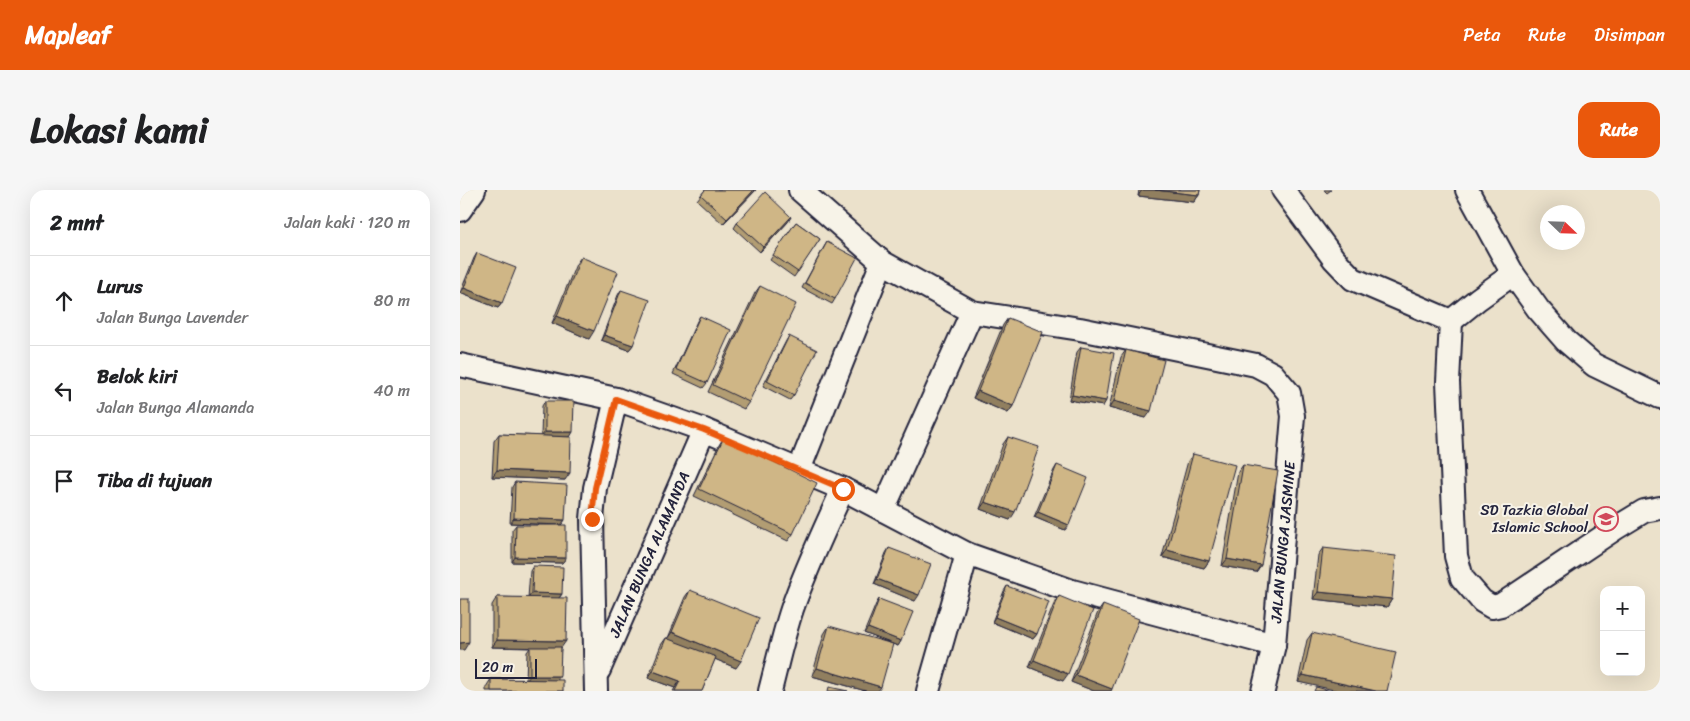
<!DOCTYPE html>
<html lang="id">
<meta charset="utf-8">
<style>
:root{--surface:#fff;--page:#f6f6f6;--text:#202124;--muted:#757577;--line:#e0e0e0;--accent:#ea580c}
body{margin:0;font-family:Sriracha,sans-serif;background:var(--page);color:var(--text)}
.controls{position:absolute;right:15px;bottom:15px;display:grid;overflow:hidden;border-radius:10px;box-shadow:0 5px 20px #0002}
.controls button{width:45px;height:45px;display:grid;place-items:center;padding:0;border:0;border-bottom:1px solid var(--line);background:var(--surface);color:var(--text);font:25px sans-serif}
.compass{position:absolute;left:1080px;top:15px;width:45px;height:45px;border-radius:50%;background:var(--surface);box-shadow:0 5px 20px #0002;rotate:113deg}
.scale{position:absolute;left:15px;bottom:12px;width:62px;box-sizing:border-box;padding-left:5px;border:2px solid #22223b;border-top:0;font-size:14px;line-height:18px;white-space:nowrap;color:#22223b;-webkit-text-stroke:4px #f7f3e8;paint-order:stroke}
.stop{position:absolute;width:15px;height:15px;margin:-11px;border:4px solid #ea580c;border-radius:50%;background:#fff}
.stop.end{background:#ea580c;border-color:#fff;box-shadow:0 1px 5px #0008}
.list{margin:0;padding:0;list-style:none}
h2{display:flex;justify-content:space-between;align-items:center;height:65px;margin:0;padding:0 20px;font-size:21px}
h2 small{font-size:16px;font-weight:400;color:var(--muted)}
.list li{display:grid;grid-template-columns:32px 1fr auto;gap:15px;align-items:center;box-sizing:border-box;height:90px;padding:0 20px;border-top:1px solid var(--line)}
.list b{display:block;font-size:19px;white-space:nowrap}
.list p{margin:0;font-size:16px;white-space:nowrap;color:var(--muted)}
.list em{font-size:16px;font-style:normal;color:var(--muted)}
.icon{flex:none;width:28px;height:28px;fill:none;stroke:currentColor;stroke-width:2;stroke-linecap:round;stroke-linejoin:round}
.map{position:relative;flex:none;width:1200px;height:501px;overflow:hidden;border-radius:15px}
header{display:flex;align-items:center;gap:30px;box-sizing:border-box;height:70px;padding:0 25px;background:var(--accent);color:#fff}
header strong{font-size:24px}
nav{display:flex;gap:28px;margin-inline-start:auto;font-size:18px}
.intro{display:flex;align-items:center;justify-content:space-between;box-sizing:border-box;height:120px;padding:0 30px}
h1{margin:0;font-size:35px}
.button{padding:12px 22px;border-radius:15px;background:var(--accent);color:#fff;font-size:18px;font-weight:700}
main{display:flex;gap:30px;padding:0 30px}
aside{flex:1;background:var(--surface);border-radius:15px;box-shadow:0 5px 20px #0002}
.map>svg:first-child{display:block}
</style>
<header>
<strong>Mapleaf</strong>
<nav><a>Peta</a><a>Rute</a><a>Disimpan</a></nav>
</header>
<div class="intro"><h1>Lokasi kami</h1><a class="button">Rute</a></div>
<main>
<aside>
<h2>2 mnt<small>Jalan kaki · 120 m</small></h2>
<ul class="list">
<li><svg class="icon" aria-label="ahead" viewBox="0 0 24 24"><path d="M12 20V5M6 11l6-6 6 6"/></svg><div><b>Lurus</b><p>Jalan Bunga Lavender</p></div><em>80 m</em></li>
<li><svg class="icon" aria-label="left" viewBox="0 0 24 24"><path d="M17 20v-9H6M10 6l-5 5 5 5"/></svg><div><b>Belok kiri</b><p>Jalan Bunga Alamanda</p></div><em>40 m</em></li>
<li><svg class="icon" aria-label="arrive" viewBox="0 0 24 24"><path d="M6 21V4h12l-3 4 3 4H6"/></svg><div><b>Tiba di tujuan</b></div></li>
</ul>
</aside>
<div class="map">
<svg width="1200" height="501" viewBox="0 0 1200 501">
<rect width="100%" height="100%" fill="#ebe1cb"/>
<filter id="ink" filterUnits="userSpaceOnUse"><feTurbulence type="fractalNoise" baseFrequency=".02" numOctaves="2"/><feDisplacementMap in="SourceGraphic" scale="10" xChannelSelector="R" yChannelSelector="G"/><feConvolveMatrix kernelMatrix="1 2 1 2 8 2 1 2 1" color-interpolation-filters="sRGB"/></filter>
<g filter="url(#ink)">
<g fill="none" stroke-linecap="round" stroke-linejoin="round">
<defs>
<g id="street">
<polyline points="340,0 422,72 512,122 423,320"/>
<polyline points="823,0 874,69 893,89 991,131 1018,109 1053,84"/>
<polyline points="1007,0 1053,84 1078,119 1106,151 1134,175 1200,207"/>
<polyline points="0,20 14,0"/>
<polyline points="512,122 620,139 796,175 813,184 829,203 833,226 814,455 803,501"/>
<polyline points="991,131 988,192 996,366 1002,388 1022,411 1032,417 1041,415 1156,338 1184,321 1200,318"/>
<polyline points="0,175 156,209 244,240 383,299 507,364 612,401 814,455"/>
<polyline points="339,280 422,72"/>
<path id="s1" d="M139 480 244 240"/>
<polyline points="136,501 132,329 135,298 156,209"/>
<path d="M310 501C317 474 323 446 332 419 346 378 365 339 383 299"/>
<polyline points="468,501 507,364"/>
</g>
</defs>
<use href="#street" stroke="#22223b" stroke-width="26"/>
<use href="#street" stroke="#f7f3e8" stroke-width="22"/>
</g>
<g fill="#b29d73" stroke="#22223b">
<polygon points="245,0 296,0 263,34 237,10"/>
<polygon points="679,0 740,0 739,5 734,12 678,6"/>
<polygon points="864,0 871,0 867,3"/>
<polygon points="328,32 300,62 274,38 277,33"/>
<polygon points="336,32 360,49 334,87 310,70"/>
<polygon points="367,52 375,109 372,114 342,98 364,57"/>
<polygon points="17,63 42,113 38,118 0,103 14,68"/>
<polygon points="121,67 129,149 92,133 116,74"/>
<polygon points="300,96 289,212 284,219 248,202 295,103"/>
<polygon points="161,100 173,155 169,160 141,150 158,105"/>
<polygon points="240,126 247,193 243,198 213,184 237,131"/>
<polygon points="548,128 553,216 548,223 513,208 543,135"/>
<polygon points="329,146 334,205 330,210 303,196 326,151"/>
<polygon points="621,157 643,216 609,210 617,162"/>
<polygon points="666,160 686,228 649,218 661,167"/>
<polygon points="85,211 110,247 105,290 32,287 34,251 39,244 81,246 82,216"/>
<polygon points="264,247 333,344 328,351 234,306 259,255"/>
<polygon points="548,247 550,330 520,319 543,254"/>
<polygon points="733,264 749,371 744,378 702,367 728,271"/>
<polygon points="597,275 605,340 574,327 594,280"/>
<polygon points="783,275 801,375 796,382 762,376 778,282"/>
<polygon points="55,292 105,330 101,335 50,333 52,297"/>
<polygon points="56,335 106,368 102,373 52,372 52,340"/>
<polygon points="429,358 455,411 414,394 426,363"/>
<polygon points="863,358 932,409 927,417 853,409 858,365"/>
<polygon points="73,376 102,404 99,408 101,458 97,490 103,501 26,501 26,497 31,489 66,490 67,462 70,458 32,457 32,415 37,407 68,408 70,381"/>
<polygon points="547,396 577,444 573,449 532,432 544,401"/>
<polygon points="230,400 276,478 255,469 242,501 213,501 215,498 188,488 201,455 206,448 208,448 225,407"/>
<polygon points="599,406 603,491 569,477 594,414"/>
<polygon points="419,409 441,451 438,456 404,443 416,414"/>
<polygon points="643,415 651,501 634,501 611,492 638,422"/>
<polygon points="369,436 418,501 406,501 352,486 364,444"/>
<polygon points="852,443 927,501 838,492 847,450"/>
</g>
<g fill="#917f5e" stroke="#22223b">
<polygon points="294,0 296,0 263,34 267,29"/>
<polygon points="682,0 695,0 739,5 734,12 678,6"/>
<polygon points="331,27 328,32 300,62 303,57"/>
<polygon points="4,98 42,113 38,118 0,103"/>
<polygon points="97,126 134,141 129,149 92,133"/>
<polygon points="144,145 173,155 169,160 141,150"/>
<polygon points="518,201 553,216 548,223 513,208"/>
<polygon points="612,205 646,211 643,216 609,210"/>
<polygon points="654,211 691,221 686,228 649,218"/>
<polygon points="85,242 113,242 110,247 81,247"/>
<polygon points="37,280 110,283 105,290 32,287"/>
<polygon points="525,312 555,322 550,330 520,319"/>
<polygon points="578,322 609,335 605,340 574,327"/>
<polygon points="54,328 105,330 101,335 50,333"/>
<polygon points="707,360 749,371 744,378 702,367"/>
<polygon points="55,367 106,368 102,373 52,372"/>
<polygon points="767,369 801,375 796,382 762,376"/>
<polygon points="417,389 459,405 455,411 414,394"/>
<polygon points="858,402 932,409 927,417 853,409"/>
<polygon points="72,403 102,404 98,409 68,408"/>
<polygon points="535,427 577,444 573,449 532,432"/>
<polygon points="408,438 441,451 438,456 404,443"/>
<polygon points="212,442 281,471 276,478 207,449"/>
<polygon points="37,450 106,451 101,458 32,457"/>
<polygon points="9,452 4,460 0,460 0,453"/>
<polygon points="574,470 608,484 603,491 569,477"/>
<polygon points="357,478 421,497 418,501 406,501 352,486"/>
<polygon points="193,481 220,491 215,498 188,488"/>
<polygon points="616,485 652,499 651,501 634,501 611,492"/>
<polygon points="843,485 916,501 879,501 838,492"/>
<polygon points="70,486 100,486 97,491 66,491"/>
</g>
<g fill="#cfb686" stroke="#22223b">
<polygon points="245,0 294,0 267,29 241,5"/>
<polygon points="695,0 740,0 739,5"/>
<polygon points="305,2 331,27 303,57 277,33"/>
<polygon points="336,32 360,49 338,82 313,65"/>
<polygon points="367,52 397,68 375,109 345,93"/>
<polygon points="17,63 56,78 42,113 4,98"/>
<polygon points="121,67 158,82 134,141 97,126"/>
<polygon points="300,96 336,114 289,212 253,195"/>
<polygon points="161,100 190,110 173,155 144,145"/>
<polygon points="240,126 271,140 247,193 216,179"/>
<polygon points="548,128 583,142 553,216 518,201"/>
<polygon points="329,146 357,160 334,205 307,191"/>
<polygon points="621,157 654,163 646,211 612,205"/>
<polygon points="666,160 704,170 691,221 654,211"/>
<polygon points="85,211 114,211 113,242 85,242"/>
<polygon points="39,244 111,247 110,283 37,280"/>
<polygon points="264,247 357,293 333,344 239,299"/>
<polygon points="548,247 579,257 555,322 525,312"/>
<polygon points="733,264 775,275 749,371 707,360"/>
<polygon points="597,275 628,288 609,335 578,322"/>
<polygon points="783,275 818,281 801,375 767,369"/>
<polygon points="55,292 107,295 105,330 54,328"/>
<polygon points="56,335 106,335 106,368 55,367"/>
<polygon points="429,358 471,374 459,405 417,389"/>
<polygon points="863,358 936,366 932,409 858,402"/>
<polygon points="73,376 103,377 102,404 72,403"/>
<polygon points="547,396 589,412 577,444 535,427"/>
<polygon points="230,400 299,428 281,471 212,442"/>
<polygon points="599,406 633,420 608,484 574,470"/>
<polygon points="37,407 107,408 106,451 37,450"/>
<polygon points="0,409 9,409 9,452 0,453"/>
<polygon points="419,409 453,422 441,451 408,438"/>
<polygon points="643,415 679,429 652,499 616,485"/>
<polygon points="369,436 433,454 421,497 357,478"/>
<polygon points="852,443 936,462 927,501 916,501 843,485"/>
<polygon points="206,448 256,467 242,501 215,501 220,491 193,481"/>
<polygon points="70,457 101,457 100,486 70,486"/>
<polygon points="31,489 103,490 103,501 31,501"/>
<polygon points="369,497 388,501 368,501"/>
<polygon points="856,497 871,501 854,501"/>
</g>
</g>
<g fill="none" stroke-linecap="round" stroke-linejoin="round" filter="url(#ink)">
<polyline stroke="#ea580c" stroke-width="6" points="132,329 135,298 156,209 244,240 383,299"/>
</g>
<defs>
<symbol id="school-ring" viewBox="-11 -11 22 22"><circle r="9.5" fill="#f7f3e8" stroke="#d1495b" stroke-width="1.5"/><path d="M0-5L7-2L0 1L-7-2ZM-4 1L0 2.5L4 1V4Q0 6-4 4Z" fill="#d1495b"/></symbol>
</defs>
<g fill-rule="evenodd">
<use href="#school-ring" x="1132" y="315" width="28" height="28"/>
</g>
<g text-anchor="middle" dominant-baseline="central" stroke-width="4" stroke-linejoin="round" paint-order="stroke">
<g font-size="15" fill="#22223b" stroke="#f7f3e8" text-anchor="end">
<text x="1128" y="320">SD Tazkia Global<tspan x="1128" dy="17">Islamic School</tspan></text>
</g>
<g font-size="15" fill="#22223b" stroke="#f7f3e8">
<text transform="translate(823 352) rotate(-85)">JALAN BUNGA JASMINE</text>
<text stroke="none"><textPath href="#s1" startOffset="126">JALAN BUNGA ALAMANDA</textPath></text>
</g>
</g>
</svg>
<div class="controls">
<button>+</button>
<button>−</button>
</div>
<svg class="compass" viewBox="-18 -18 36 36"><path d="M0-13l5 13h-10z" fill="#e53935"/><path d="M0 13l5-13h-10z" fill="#757577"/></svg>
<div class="scale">20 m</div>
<div class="stop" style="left:383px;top:299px"></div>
<div class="stop end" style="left:132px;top:329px"></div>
</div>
</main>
